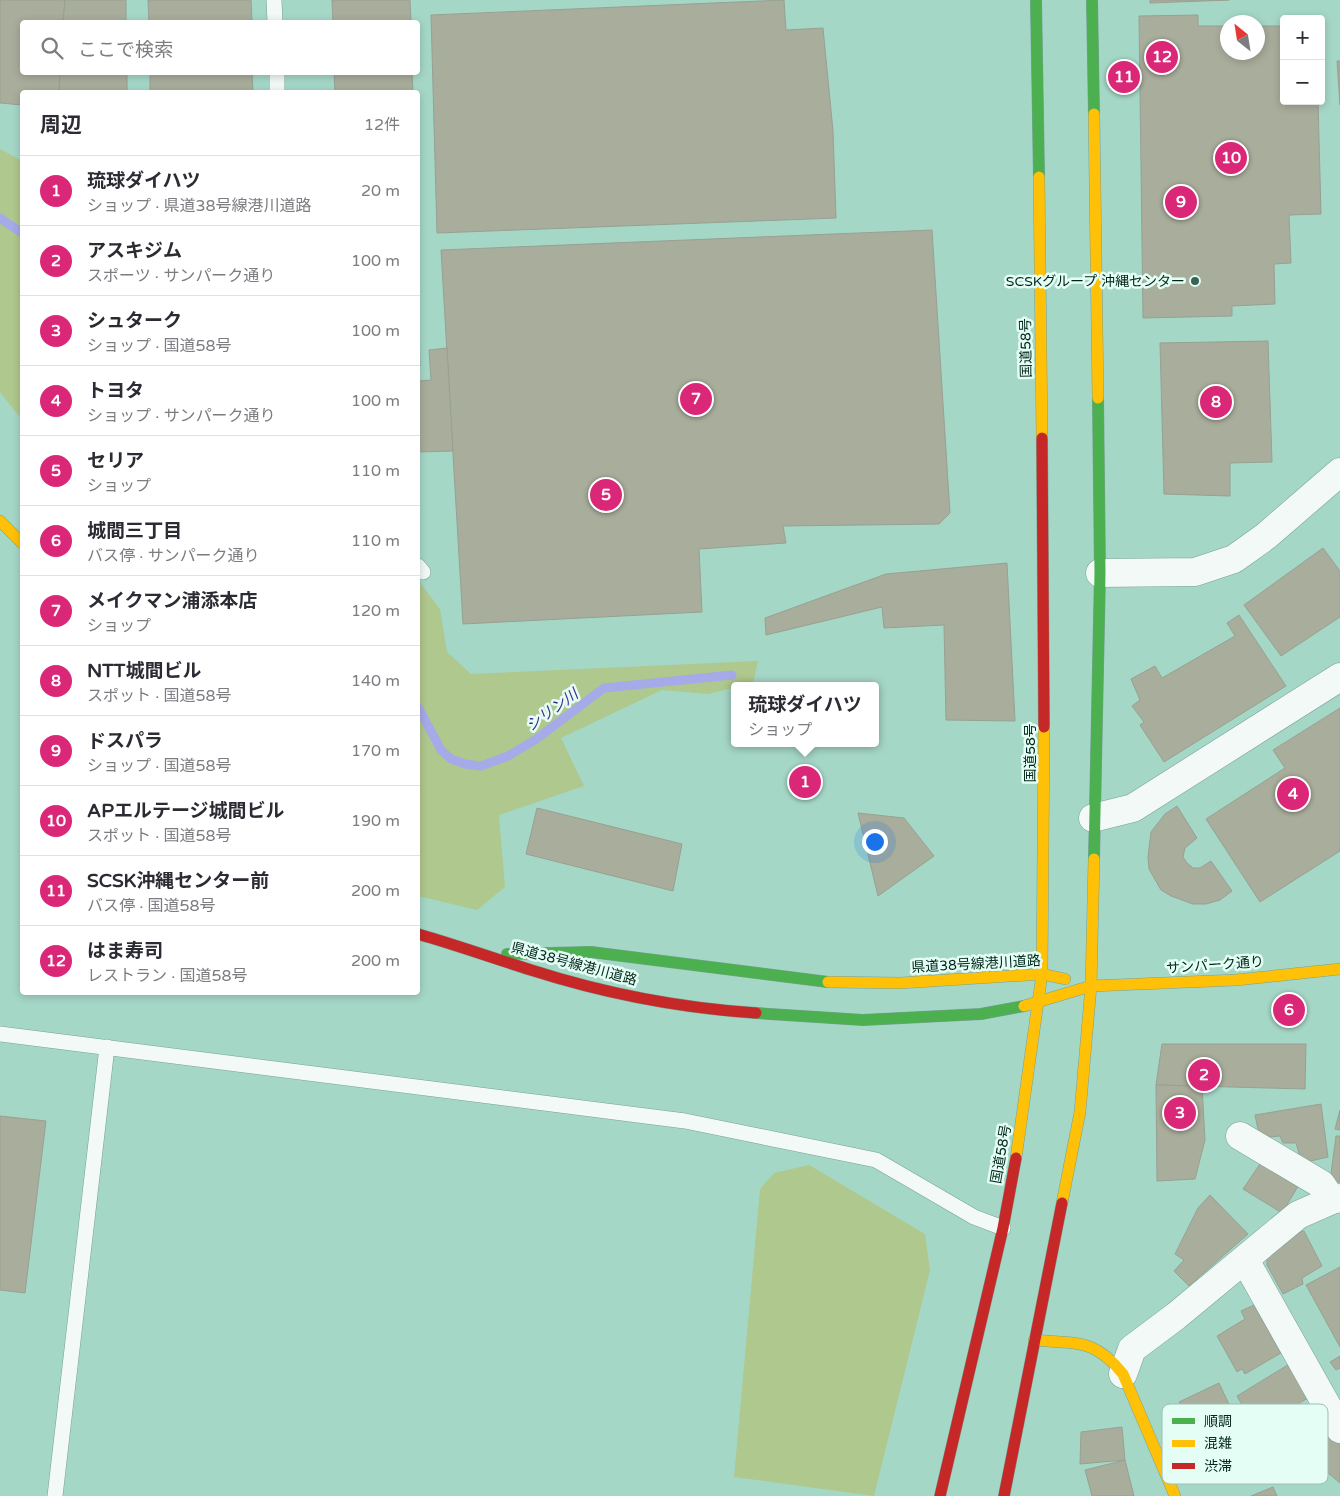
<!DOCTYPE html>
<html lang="ja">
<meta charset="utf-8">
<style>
:root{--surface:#fff;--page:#f7f7f7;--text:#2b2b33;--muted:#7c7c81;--line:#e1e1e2;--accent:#db2777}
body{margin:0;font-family:"Varela Round","Noto Sans JP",sans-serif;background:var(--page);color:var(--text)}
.controls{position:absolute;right:15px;top:15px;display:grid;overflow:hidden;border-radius:5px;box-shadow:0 2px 8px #0003}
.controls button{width:45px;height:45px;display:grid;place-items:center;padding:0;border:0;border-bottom:1px solid var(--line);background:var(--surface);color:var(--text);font:25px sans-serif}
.compass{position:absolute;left:1220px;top:15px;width:45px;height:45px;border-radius:50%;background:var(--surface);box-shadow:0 2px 8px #0003;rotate:330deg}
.you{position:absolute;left:874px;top:841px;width:18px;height:18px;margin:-12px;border:4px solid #fff;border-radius:50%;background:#1a73e8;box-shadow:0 0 0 8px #1a73e833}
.badge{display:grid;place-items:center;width:32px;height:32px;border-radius:50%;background:var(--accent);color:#fff;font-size:16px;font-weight:700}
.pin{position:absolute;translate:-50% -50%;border:2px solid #fff;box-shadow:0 1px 5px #0006}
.popup{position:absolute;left:731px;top:682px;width:148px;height:65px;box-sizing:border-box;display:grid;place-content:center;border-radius:5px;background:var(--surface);filter:drop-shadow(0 1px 4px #0005);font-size:16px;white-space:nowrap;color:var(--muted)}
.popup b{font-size:19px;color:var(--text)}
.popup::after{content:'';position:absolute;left:50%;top:100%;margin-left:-10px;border:10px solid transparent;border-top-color:var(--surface)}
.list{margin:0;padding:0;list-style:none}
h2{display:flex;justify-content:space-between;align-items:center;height:65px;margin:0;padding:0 20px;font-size:21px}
h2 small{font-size:16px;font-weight:400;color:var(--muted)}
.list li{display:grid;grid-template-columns:32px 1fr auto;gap:15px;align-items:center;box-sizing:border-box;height:70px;padding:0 20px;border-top:1px solid var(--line)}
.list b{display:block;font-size:19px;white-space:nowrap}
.list p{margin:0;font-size:16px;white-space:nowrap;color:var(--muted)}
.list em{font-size:16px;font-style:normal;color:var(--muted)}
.icon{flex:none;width:28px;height:28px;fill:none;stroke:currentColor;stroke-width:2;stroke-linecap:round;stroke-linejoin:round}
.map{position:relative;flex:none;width:1340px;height:1496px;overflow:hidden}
.search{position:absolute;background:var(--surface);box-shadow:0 2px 8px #0003;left:20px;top:20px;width:400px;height:55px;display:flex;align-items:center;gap:12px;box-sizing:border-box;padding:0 18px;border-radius:5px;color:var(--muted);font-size:19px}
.panel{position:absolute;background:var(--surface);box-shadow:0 2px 8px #0003;left:20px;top:90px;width:400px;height:905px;border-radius:5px}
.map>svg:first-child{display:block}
</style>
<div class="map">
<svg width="1340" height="1496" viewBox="0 0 1340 1496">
<rect width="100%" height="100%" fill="#a5d7c7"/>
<g fill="#afc88d">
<polygon points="0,149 22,161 22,420 0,392"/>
<polygon points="418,580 440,609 447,652 471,674 758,661 753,683 708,694 662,690 561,738 584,786 499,815 505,887 477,910 418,896"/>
<polygon points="809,1165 925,1234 930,1270 874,1496 734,1477 760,1189 774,1173"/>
</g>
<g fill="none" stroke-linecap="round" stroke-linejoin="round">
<g stroke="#a6aae8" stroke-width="9">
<polyline points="0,218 22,233"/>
<polyline points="418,707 441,750 451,759 465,764 481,766 508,756 535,740 604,688 732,675"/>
</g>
</g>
<g fill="#a9ad9b" stroke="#97a193">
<polygon points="0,0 65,0 63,22 22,22 22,72 60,72 59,92 22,92 22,105 0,103"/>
<polygon points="65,0 126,0 126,22 63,22"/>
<polygon points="148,0 251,0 252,22 149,22"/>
<polygon points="332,0 410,0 411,22 333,22"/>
<polygon points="784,0 786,30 823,28 833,131 836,218 437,233 431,15"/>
<polygon points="1150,0 1229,0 1150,3"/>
<polygon points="1198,15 1198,26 1228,26 1228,52 1258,52 1258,26 1284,26 1284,101 1318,101 1321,214 1289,215 1291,263 1274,264 1275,304 1232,306 1232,316 1143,318 1139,16"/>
<polygon points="1337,61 1340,61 1340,105"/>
<polygon points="60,72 127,72 127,92 59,92"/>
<polygon points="150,72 252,72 253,92 150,92"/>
<polygon points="334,72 412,72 413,92 335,92"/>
<polygon points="932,230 950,513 939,524 783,526 786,543 699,549 702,612 463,624 441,250"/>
<polygon points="418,280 420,366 418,366"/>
<polygon points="1268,341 1272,462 1230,463 1230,496 1164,494 1160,343"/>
<polygon points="447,348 453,451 418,452 418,381 431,380 429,350"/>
<polygon points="1323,548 1340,571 1340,617 1281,656 1244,605"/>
<polygon points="1007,563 1015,721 946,720 944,625 884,628 882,607 766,635 765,618 886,574"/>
<polygon points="1239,615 1286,686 1164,762 1140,725 1144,722 1132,706 1140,700 1131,679 1155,666 1162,678 1235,636 1227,623"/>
<polygon points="1340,708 1340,851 1260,902 1206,819 1285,768 1273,750"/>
<polygon points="1177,806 1197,838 1185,848 1183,857 1187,863 1193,868 1200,868 1211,861 1232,891 1220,900 1206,904 1193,904 1171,896 1161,890 1149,869 1148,857 1151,832 1165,814"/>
<polygon points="537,808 682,844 673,891 526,854"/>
<polygon points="858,813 904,818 934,856 878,896"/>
<polygon points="1162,1044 1306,1044 1305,1089 1156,1085"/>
<polygon points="1156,1085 1202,1086 1205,1140 1195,1179 1157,1181"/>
<polygon points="1321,1104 1328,1157 1302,1163 1296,1143 1283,1143 1280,1136 1260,1138 1255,1115"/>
<polygon points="1340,1110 1340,1130 1335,1129"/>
<polygon points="0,1116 46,1121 25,1293 0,1290"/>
<polygon points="1336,1136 1340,1136 1340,1182 1330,1181"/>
<polygon points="1262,1161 1300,1183 1282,1213 1243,1189"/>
<polygon points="1210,1195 1248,1234 1189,1286 1174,1271 1184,1260 1175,1254 1198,1208"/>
<polygon points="1304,1231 1322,1266 1302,1278 1303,1284 1283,1294 1267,1265 1267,1257 1292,1235"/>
<polygon points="1340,1267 1340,1347 1306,1285"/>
<polygon points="1254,1305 1281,1353 1245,1374 1242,1369 1237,1372 1217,1336 1245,1319 1241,1311"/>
<polygon points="1340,1356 1340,1368 1336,1370 1330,1362"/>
<polygon points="1291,1363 1310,1397 1255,1428 1237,1396"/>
<polygon points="1219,1383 1235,1417 1194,1436 1179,1402"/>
<polygon points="1315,1401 1331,1428 1295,1448 1286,1442 1278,1445 1268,1428"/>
<polygon points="1248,1425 1261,1454 1209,1474 1198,1446"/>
<polygon points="1122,1427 1125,1460 1080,1464 1081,1432"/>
<polygon points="1332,1432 1340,1446 1340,1483 1301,1450"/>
<polygon points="1125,1460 1134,1496 1092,1496 1085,1470"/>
<polygon points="1273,1487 1277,1496 1251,1496"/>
</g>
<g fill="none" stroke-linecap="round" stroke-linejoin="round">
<defs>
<g id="lane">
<polyline points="274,0 275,22"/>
<polyline points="277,72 277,92"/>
<polyline points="418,566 423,572"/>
<polyline points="0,1034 685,1121 876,1160 974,1217 1003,1228"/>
<polyline points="55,1496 107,1047"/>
</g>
<g id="street">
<polyline points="1100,573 1195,572 1234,559 1266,536 1340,472"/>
<polyline points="1093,818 1133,808 1340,677"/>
<polyline points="1240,1136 1321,1184 1332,1200"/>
<polyline points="1245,1260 1340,1429"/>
<polyline points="1123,1374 1132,1349 1176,1316 1298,1215 1332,1200 1340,1198"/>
</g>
<g id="fast">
<polyline points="1036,0 1039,177"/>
<polyline points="1092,0 1094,114"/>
<polyline points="1094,859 1100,573 1098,398"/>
<polyline points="507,954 591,952 828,982"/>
<polyline points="756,1013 863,1020 981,1014 1024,1006"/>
</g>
<g id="slow">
<polyline points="1094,114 1098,398"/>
<polyline points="1039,177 1042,438"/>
<polyline points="0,521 22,543"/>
<polyline points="828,982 900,983 1042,974 1065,979"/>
<polyline points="1091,986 1236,980 1340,969"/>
<polyline points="1024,1006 1091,986"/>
<polyline points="1016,1158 1042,974 1044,727"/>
<polyline points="1062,1203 1080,1112 1091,986 1094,859"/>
<path d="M1034 1340C1077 1344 1094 1338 1123 1374L1175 1496"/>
</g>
<g id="jam">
<polyline points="1042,438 1044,727"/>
<path d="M418 934C456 945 493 958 531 970 603 993 680 1008 756 1013"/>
<polyline points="940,1496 1003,1228 1016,1158"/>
<polyline points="1004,1496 1062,1203"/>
</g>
</defs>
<use href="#lane" stroke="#78a195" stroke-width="16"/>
<use href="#street" stroke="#78a195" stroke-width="29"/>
<use href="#fast" stroke="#78a195" stroke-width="12"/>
<use href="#slow" stroke="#78a195" stroke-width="12"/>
<use href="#jam" stroke="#78a195" stroke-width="12"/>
<use href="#lane" stroke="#f2f9f7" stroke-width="15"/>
<use href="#street" stroke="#f2f9f7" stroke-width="28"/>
<use href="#fast" stroke="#4caf50" stroke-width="11"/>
<use href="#slow" stroke="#ffc107" stroke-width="11"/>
<use href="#jam" stroke="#c62828" stroke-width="11"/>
</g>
<circle fill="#3a6357" stroke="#e5fef5" stroke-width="2" cx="1195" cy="281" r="5"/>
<g text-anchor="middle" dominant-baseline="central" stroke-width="5" stroke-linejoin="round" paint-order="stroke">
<g font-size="14" fill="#00251a" stroke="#e5fef5" text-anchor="end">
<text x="1185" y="281">SCSKグループ 沖縄センター</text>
</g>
<g font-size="14" fill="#00251a" stroke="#e5fef5">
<text transform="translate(1026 348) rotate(-91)">国道58号</text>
<text transform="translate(1030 753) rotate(-90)">国道58号</text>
<text transform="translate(574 964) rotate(15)">県道38号線港川道路</text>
<text transform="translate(976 964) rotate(-3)">県道38号線港川道路</text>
<text transform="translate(1215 965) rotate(-4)">サンパーク通り</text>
<text transform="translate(1001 1154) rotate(-80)">国道58号</text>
</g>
<g font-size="15" font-style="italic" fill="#482492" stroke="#e5fef5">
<text transform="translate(552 710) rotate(-36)">シリン川</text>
</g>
</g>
<rect x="1162" y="1404" width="166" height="80" rx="8" fill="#e5fef5" stroke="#a0bdb3" stroke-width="1"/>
<rect x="1172" y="1418" width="23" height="6" fill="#4caf50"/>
<rect x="1172" y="1440" width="23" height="7" fill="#ffc107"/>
<rect x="1172" y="1463" width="23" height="6" fill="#c62828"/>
<g font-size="14" fill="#00251a">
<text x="1204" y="1426">順調</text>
<text x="1204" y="1448">混雑</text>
<text x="1204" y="1471">渋滞</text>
</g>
</svg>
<div class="controls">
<button>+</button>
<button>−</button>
</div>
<svg class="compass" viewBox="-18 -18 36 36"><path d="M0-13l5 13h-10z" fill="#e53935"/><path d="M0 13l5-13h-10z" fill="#7c7c81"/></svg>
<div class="you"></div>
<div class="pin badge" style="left:805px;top:782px">1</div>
<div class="popup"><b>琉球ダイハツ</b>ショップ</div>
<div class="pin badge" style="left:1204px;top:1075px">2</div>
<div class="pin badge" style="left:1180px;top:1113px">3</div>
<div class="pin badge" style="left:1293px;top:794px">4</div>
<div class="pin badge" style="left:606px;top:495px">5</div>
<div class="pin badge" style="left:1289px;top:1010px">6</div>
<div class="pin badge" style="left:696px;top:399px">7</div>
<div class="pin badge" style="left:1216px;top:402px">8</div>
<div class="pin badge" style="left:1181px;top:202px">9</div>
<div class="pin badge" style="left:1231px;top:158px">10</div>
<div class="pin badge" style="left:1124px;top:77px">11</div>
<div class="pin badge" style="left:1162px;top:57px">12</div>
<div class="search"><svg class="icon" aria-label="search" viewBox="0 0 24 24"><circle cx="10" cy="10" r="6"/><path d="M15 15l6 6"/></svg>ここで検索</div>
<section class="panel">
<h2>周辺<small>12件</small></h2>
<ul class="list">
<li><span class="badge">1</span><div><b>琉球ダイハツ</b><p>ショップ · 県道38号線港川道路</p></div><em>20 m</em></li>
<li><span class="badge">2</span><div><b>アスキジム</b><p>スポーツ · サンパーク通り</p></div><em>100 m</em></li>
<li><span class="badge">3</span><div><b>シュターク</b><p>ショップ · 国道58号</p></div><em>100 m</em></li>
<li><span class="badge">4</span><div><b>トヨタ</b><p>ショップ · サンパーク通り</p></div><em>100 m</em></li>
<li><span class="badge">5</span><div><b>セリア</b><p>ショップ</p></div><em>110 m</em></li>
<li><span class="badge">6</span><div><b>城間三丁目</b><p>バス停 · サンパーク通り</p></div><em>110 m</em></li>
<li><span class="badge">7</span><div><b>メイクマン浦添本店</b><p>ショップ</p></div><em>120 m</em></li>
<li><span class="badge">8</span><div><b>NTT城間ビル</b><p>スポット · 国道58号</p></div><em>140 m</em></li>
<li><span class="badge">9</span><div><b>ドスパラ</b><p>ショップ · 国道58号</p></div><em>170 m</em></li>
<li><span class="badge">10</span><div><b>APエルテージ城間ビル</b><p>スポット · 国道58号</p></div><em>190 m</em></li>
<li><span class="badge">11</span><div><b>SCSK沖縄センター前</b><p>バス停 · 国道58号</p></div><em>200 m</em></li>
<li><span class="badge">12</span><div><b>はま寿司</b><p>レストラン · 国道58号</p></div><em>200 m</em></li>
</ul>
</section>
</div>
